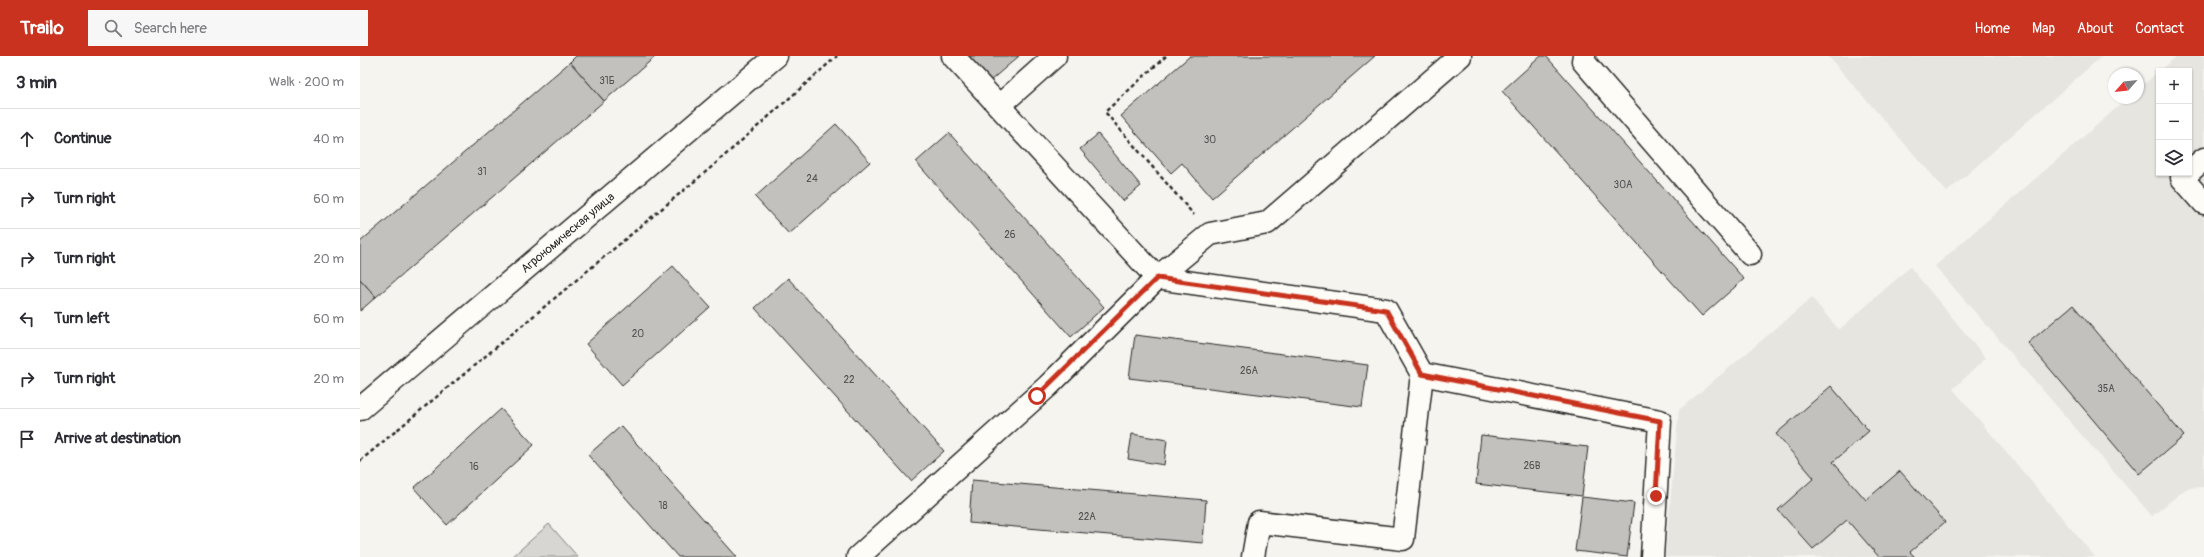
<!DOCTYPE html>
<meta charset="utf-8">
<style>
:root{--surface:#fff;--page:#f7f7f7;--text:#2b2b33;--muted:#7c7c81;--line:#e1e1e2;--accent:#c8321e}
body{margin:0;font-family:Pangolin,sans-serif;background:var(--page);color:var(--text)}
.controls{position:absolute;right:12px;top:12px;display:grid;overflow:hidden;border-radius:0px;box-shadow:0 1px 3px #0004}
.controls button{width:36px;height:36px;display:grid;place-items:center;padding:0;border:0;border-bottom:1px solid var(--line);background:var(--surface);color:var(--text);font:20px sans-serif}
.compass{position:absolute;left:1748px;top:12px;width:36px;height:36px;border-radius:50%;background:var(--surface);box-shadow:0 1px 3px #0004;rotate:243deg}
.stop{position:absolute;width:12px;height:12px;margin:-9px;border:3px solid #c8321e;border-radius:50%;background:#fff}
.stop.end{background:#c8321e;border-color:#fff;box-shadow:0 1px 4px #0008}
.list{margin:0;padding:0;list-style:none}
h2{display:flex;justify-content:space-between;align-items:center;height:52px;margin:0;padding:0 16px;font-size:17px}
h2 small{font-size:13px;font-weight:400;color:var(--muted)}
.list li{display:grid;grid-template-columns:26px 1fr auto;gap:12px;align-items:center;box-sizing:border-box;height:60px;padding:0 16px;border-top:1px solid var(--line)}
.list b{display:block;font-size:15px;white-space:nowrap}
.list em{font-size:13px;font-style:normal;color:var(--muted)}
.icon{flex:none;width:22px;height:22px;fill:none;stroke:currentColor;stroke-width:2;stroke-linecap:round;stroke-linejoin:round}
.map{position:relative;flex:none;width:1844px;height:501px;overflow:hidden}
header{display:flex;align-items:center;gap:24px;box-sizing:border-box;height:56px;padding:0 20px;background:var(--accent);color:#fff}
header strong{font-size:19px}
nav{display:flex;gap:22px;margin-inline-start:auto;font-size:14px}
.search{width:280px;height:36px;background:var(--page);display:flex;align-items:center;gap:10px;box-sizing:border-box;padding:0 14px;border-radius:0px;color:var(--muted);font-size:15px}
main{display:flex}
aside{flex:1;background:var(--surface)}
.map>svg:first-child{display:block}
</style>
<header>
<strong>Trailo</strong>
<div class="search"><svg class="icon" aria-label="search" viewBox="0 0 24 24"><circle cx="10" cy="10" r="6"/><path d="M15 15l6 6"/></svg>Search here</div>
<nav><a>Home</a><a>Map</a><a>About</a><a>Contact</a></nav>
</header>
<main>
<aside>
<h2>3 min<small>Walk · 200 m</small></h2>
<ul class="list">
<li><svg class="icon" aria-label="ahead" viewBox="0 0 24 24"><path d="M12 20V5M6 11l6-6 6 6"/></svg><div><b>Continue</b></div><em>40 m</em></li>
<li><svg class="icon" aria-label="right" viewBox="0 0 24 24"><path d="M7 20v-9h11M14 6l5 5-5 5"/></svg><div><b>Turn right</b></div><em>60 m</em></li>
<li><svg class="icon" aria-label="right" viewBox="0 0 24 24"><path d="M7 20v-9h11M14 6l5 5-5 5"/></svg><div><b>Turn right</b></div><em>20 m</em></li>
<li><svg class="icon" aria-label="left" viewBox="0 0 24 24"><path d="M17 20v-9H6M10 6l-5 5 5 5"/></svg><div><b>Turn left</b></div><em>60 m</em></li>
<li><svg class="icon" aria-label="right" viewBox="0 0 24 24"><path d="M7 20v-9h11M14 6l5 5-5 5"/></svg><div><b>Turn right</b></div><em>20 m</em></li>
<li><svg class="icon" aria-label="arrive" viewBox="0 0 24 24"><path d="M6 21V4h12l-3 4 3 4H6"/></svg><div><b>Arrive at destination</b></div></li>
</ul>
</aside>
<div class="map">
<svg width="1844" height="501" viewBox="0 0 1844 501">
<rect width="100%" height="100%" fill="#f5f4ef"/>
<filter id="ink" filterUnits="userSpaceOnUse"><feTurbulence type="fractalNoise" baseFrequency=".025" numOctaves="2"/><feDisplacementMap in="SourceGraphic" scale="8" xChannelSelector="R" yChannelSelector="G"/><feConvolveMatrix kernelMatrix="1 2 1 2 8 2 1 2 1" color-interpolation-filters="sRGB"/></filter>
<g filter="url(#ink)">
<g fill="#e6e5e0">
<polygon points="1468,0 1742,0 1587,136"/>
<polygon points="1817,0 1844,0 1844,431 1827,432 1792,460 1575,210 1768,42 1778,42 1778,33 1799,15 1799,117 1829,117 1829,15 1799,15"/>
<polygon points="1550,211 1626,302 1593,333 1735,501 1305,501 1319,354 1452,242 1479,274"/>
</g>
<polygon fill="#d7d6d2" stroke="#81807e" points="189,468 218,501 152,501"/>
<g fill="#c2c1be" stroke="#2b2b2b">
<polygon points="216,0 296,0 244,45 210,6"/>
<polygon points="608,0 659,0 630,25"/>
<polygon points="830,0 1015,0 852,142 822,107 811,117 761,60"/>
<polygon points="1181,0 1186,0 1384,223 1342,260 1142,35"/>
<polygon points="210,6 244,45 16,241 0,223 0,186"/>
<polygon points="476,68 510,106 429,178 395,141"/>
<polygon points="589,77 744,251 711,281 556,106"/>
<polygon points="738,78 781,130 763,145 720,93"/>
<polygon points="313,210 350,251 262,329 226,288"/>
<polygon points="428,222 584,395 551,425 395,252"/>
<polygon points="0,223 16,241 0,255"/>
<polygon points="1713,249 1824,380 1779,418 1668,287"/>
<polygon points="775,279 1008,309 1002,351 769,322"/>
<polygon points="1471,330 1509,375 1473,406 1506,444 1540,415 1585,466 1550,496 1555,501 1519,501 1487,464 1453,493 1418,454 1454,422 1416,378"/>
<polygon points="141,353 174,389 87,469 54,432"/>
<polygon points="261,370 377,501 318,501 228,399"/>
<polygon points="772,378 807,384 804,409 768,403"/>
<polygon points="1121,379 1228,391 1222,440 1116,428"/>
<polygon points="612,424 846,444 843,487 609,467"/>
<polygon points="1222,441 1274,447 1267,501 1215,495"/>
</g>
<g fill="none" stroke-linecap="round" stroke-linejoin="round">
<defs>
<g id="minor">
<polyline points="593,0 797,222 850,178 907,167 1100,0"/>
<polyline points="1224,0 1223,5 1390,198"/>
<polyline points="639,50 695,0"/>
<polyline points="1829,116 1844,103"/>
<polyline points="1828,117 1822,122 1844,147"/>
<polyline points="1062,318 1300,365 1292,501"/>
<polyline points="0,353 416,0"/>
<polyline points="498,501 688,330 797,222 1026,254 1062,318 1043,483 899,466 893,501"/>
</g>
</defs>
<use href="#minor" stroke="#2b2b2b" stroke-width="25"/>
<g stroke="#2b2b2b" stroke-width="2.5" stroke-dasharray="4 3" stroke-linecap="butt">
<polyline points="806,0 745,56 834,159"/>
<polyline points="0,405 354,109 477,0"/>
</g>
<use href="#minor" stroke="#fdfcf7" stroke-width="22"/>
</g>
</g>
<g fill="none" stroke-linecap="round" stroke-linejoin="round" filter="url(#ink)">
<polyline stroke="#c8321e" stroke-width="5" points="677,340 797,222 1026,254 1062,318 1300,365 1296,440"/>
</g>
<g text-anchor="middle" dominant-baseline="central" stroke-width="3" stroke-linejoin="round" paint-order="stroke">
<g font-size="10" fill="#515050">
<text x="247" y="25">31Б</text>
<text x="850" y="84">30</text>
<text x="122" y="116">31</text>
<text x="452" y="123">24</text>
<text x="1263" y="129">30А</text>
<text x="650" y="179">26</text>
<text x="278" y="278">20</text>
<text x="889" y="315">26А</text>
<text x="489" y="324">22</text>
<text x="1746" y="333">35А</text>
<text x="1172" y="410">26В</text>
<text x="114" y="411">16</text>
<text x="303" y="450">18</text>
<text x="727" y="461">22А</text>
</g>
<g font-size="12" fill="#2b2b2b" stroke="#fdfcf7">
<text transform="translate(208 177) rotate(-40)">Агрономическая улица</text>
</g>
</g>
</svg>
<div class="controls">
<button>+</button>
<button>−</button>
<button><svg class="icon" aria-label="layers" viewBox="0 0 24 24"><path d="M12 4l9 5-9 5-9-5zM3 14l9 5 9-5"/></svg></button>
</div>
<svg class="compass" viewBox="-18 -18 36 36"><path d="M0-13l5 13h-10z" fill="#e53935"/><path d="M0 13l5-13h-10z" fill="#7c7c81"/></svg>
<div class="stop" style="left:677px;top:340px"></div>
<div class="stop end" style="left:1296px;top:440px"></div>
</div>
</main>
